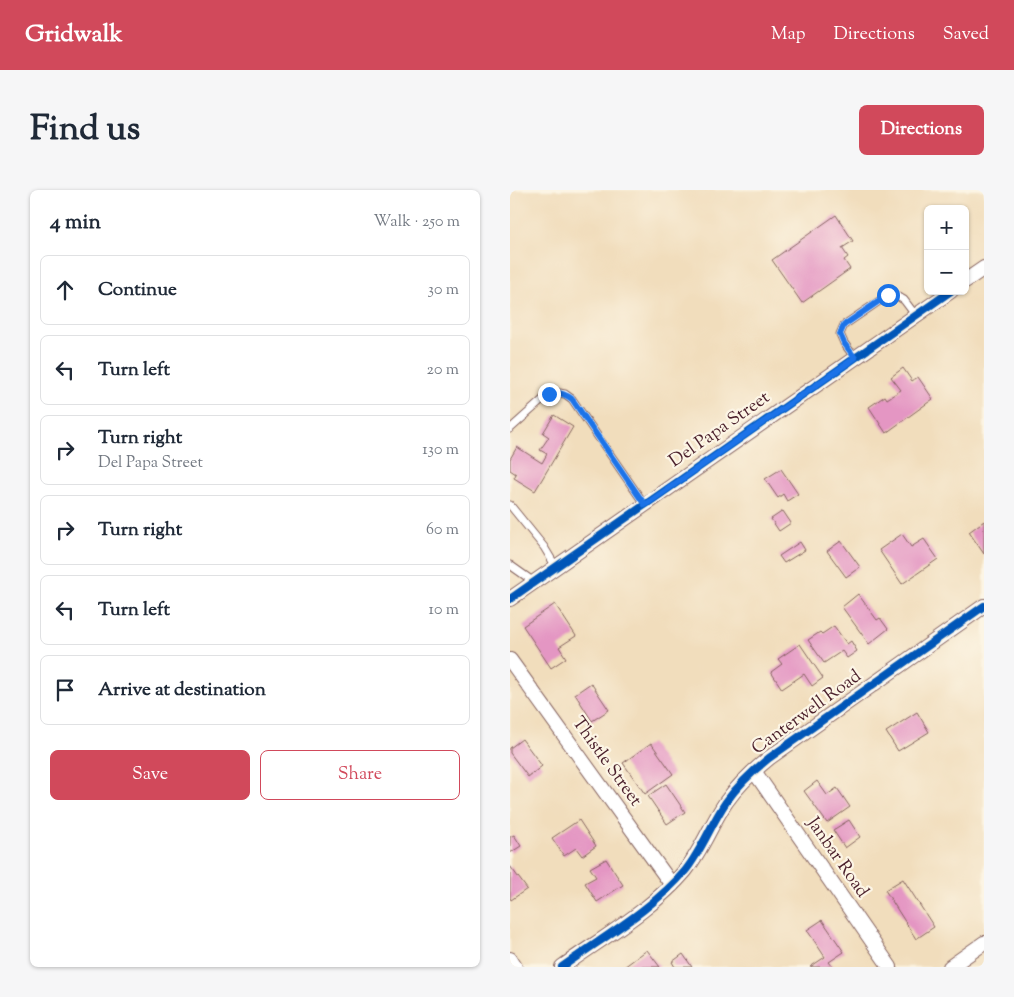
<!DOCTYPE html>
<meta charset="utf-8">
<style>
:root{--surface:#fff;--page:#f6f6f7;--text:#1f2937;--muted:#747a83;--line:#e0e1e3;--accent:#d1495b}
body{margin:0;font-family:"Sorts Mill Goudy",serif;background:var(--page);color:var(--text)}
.controls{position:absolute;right:15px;top:15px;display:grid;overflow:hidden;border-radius:8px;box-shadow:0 1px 4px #0004}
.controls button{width:45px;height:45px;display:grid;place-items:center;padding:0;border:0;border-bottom:1px solid var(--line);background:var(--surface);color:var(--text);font:25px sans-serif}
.stop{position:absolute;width:15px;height:15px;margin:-11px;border:4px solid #1a73e8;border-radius:50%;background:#fff}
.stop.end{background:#1a73e8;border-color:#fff;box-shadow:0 1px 5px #0008}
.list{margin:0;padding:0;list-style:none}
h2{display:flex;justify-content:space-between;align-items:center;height:65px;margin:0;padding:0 20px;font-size:21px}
h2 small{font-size:16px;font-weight:400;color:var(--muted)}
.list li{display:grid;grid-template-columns:32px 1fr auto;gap:15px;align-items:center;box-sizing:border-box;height:70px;margin:0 10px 10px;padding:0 10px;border:1px solid var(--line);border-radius:8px}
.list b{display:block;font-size:19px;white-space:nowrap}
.list p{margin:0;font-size:16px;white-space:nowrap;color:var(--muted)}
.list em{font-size:16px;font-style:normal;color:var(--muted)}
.actions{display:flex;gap:10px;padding:15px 20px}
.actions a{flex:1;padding:11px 0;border:1px solid var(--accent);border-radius:8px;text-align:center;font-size:18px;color:var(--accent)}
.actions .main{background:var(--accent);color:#fff}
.icon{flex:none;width:28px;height:28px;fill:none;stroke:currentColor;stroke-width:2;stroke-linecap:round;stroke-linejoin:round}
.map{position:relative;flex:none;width:474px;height:777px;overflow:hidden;border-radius:8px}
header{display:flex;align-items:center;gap:30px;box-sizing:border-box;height:70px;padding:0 25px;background:var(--accent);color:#fff}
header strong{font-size:24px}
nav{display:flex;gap:28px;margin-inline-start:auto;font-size:18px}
.intro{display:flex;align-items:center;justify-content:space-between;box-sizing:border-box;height:120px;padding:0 30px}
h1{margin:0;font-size:35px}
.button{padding:12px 22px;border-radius:8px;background:var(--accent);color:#fff;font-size:18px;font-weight:700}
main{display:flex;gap:30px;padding:0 30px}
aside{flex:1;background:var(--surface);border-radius:8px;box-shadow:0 1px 4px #0004}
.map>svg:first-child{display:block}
</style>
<header>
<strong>Gridwalk</strong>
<nav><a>Map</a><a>Directions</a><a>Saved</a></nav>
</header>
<div class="intro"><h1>Find us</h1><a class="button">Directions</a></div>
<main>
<aside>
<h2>4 min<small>Walk · 250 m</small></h2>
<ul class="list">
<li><svg class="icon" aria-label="ahead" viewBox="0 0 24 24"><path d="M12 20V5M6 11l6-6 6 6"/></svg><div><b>Continue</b></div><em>30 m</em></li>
<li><svg class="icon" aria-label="left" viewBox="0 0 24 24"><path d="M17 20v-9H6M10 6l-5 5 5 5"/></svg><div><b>Turn left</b></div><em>20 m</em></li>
<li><svg class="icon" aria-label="right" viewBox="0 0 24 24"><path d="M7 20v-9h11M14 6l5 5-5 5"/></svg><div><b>Turn right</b><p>Del Papa Street</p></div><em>130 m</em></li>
<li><svg class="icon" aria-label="right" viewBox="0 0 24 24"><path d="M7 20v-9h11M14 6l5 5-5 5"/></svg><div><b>Turn right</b></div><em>60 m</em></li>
<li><svg class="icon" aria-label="left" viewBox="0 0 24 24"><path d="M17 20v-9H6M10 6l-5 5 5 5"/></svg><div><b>Turn left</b></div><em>10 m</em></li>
<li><svg class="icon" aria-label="arrive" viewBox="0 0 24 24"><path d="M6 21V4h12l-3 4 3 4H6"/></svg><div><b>Arrive at destination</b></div></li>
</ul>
<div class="actions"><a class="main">Save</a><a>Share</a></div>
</aside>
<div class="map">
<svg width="474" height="777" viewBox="0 0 474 777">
<rect width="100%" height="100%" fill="#fcf5e5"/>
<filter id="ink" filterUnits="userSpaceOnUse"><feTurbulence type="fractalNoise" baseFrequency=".02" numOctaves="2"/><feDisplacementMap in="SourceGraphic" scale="10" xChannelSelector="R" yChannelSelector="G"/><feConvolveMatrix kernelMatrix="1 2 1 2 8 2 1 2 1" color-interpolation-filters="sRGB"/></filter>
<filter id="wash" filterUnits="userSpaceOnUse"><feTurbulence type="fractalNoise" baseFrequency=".0096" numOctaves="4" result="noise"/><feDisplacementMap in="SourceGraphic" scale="20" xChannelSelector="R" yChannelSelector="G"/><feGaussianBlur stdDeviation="1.12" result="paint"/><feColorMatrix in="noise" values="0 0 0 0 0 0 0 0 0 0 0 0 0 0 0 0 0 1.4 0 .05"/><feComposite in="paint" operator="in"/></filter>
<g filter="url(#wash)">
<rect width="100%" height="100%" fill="#f1ddbc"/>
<g id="blocks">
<g fill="#e496c3">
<polygon points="326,25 343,51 332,58 338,67 334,70 340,79 292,113 262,70"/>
<polygon points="393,178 402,191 408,187 423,209 376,243 359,217 375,206 377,209 391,200 381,187"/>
<polygon points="44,225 63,237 25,301 4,288 6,284 0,280 0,269 7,257 32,273 37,264 30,260 39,247 33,243"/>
<polygon points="271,279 288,304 277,311 273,304 268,308 255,289"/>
<polygon points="273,321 281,333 269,341 261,329"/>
<polygon points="474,331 474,364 459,342"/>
<polygon points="392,344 401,357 414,349 428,369 392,394 369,360"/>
<polygon points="331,351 350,377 336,387 317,361"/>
<polygon points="290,352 295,360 274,373 269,366"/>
<polygon points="348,404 367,430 370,428 378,439 359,454 332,417"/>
<polygon points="45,414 66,446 49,457 56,468 41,478 13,436"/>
<polygon points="324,436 337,454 341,451 347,461 337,468 332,461 314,473 298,450 310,442 312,444"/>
<polygon points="290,454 313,488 302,496 294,484 272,499 261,482 272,474 268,469"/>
<polygon points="81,493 99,520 82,531 65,504"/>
<polygon points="407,522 419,542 388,561 376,542"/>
<polygon points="12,549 32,576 18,587 0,563 0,558"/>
<polygon points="141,553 163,584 135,604 113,573"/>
<polygon points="307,591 317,605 327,598 340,617 317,633 294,601"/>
<polygon points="156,594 175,622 157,634 138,606"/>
<polygon points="69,630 86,656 72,666 66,658 54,666 42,648"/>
<polygon points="339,630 350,647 335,658 323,640"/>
<polygon points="4,645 11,656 0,663 0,647"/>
<polygon points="96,669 113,695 87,712 75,693 86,687 80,678"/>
<polygon points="0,676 17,699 1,710 0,708"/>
<polygon points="393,689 424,737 406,749 375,700"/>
<polygon points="312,730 334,762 319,772 323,777 300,777 315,767 297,740"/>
<polygon points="137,760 150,777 114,777"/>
<polygon points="173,764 182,777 165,777 162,772"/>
</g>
</g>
</g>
<g filter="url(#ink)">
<use href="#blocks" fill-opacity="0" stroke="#84625e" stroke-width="1"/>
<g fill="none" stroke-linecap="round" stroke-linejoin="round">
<defs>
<g id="lane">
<polyline points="345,168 334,153 330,144 334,135 378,105 387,106 394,110 406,126"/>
<polyline points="0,239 39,204 44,202 55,204 62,209 135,315"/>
<polyline points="0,315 34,357 46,377"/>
<polyline points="0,375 24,392"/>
</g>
<g id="street">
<polyline points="455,91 474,78"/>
<polyline points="0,409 441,101"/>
<polyline points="0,470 162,695"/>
<polyline points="244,581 380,777"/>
<polyline points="0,769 5,777"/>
<path d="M52 777C92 748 143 719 175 681 192 660 201 634 216 612 228 595 243 581 259 568L474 416"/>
<polyline points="440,777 474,753"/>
</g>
</defs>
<use href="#lane" stroke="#84625e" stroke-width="9"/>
<use href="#street" stroke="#84625e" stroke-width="16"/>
<use href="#lane" stroke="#fff" stroke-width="7"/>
<use href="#street" stroke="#fff" stroke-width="14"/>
<defs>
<g id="cycleway">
<polyline points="0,409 441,101"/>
<path d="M52 777C92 748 143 719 175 681 192 660 201 634 216 612 228 595 243 581 259 568L474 416"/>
</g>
</defs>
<use href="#cycleway" stroke="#fcf5e5" stroke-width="11"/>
<use href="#cycleway" stroke="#0057b8" stroke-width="8"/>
</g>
</g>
<g fill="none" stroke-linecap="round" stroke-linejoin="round" filter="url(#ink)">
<path stroke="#1a73e8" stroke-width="6" d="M39 204C47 201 55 204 62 209L135 315 345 168 334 153 330 144 334 135 378 105"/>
</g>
<g text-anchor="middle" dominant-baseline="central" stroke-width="4.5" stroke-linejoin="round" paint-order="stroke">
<g font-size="18" fill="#4a1f2b" stroke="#fcf5e5">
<text transform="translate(210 240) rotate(-35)">Del Papa Street</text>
<text transform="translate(297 523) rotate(-36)">Canterwell Road</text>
<text transform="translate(96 572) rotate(54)">Thistle Street</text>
<text transform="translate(327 668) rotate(55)">Janbar Road</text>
</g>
</g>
</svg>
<div class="controls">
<button>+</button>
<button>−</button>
</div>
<div class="stop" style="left:378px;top:105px"></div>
<div class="stop end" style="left:39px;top:204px"></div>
</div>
</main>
